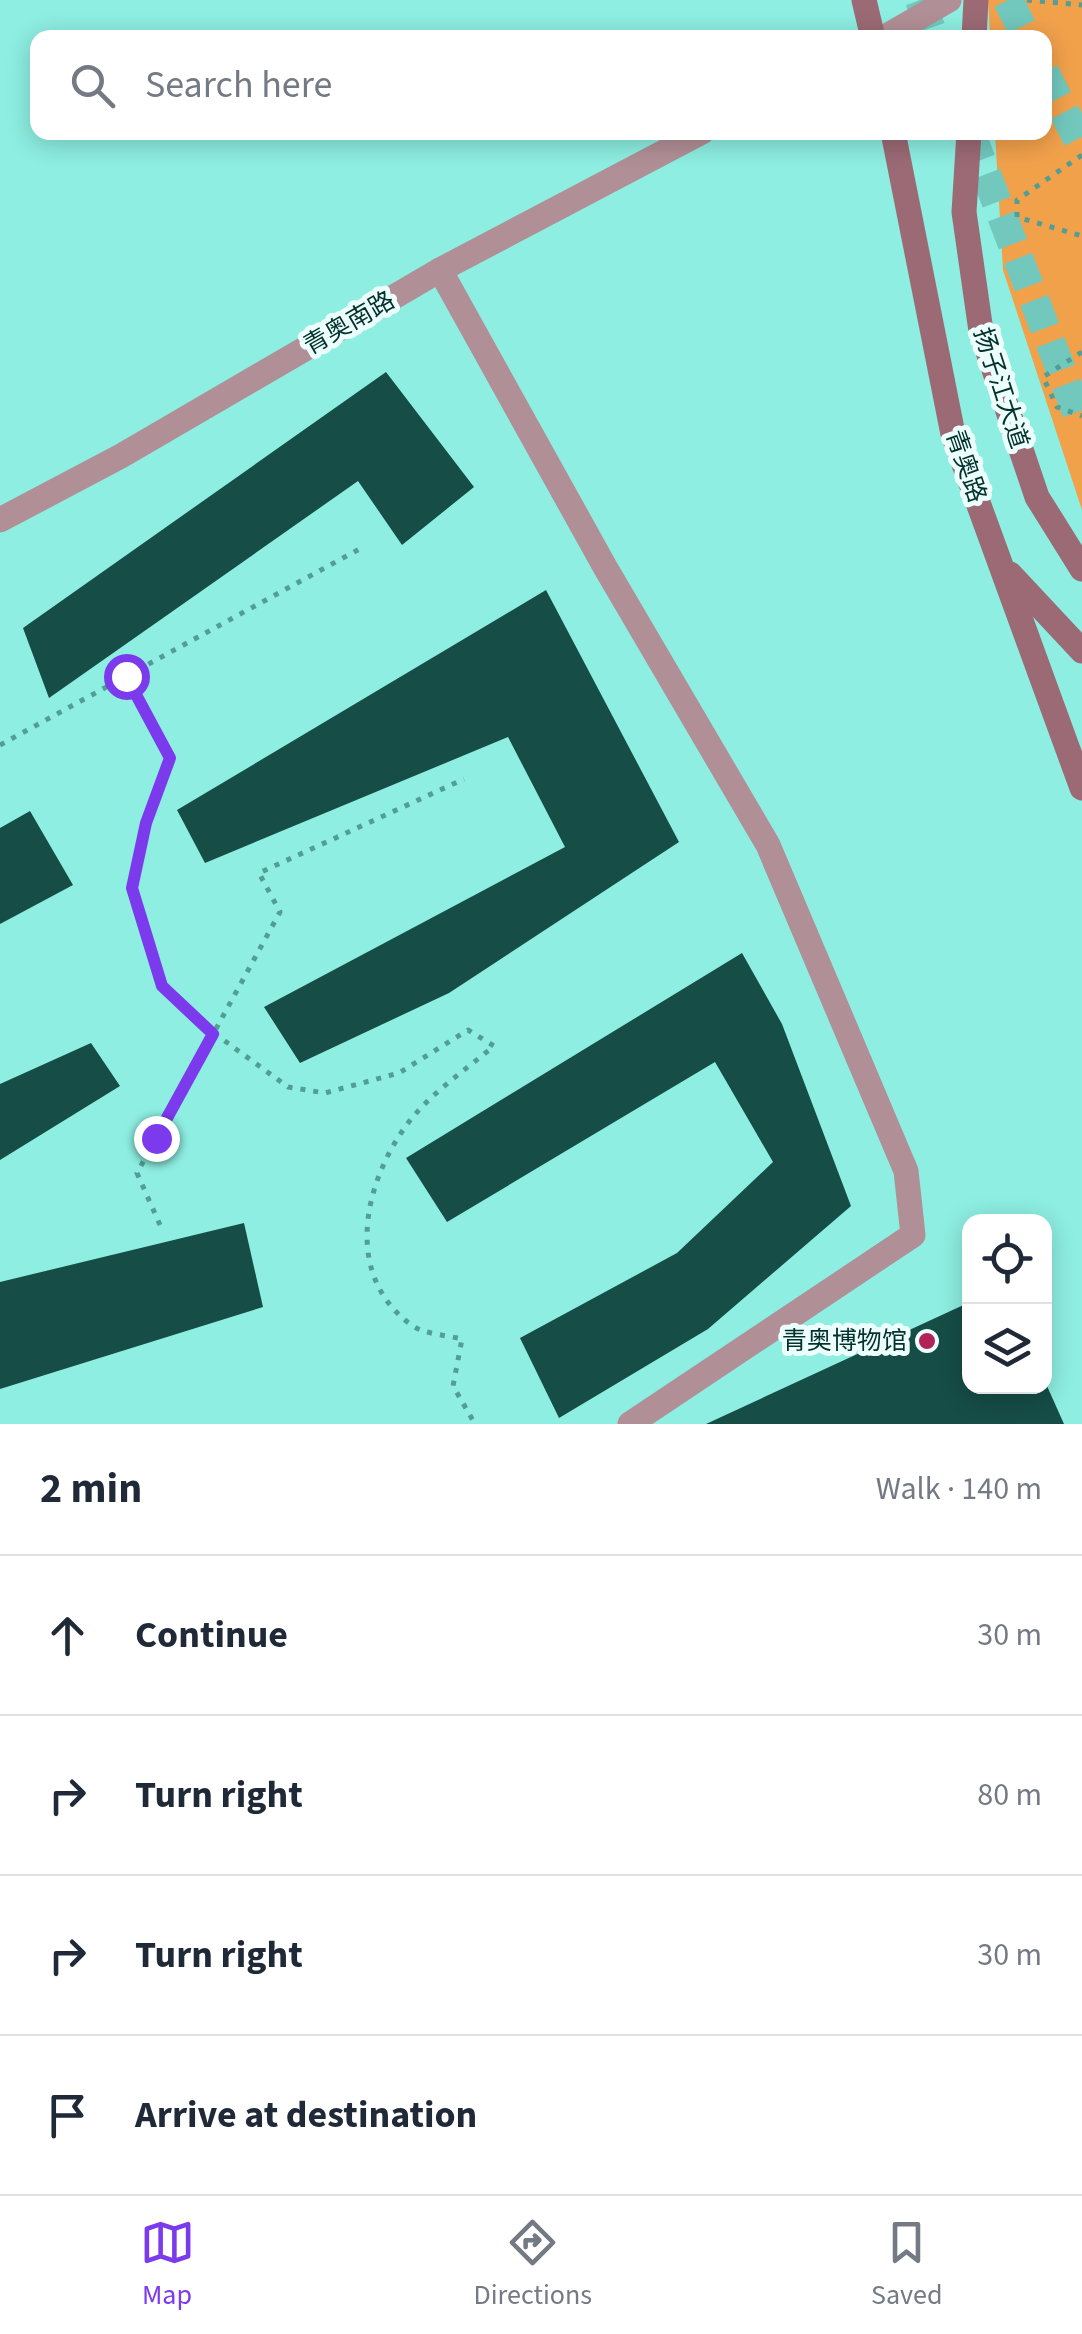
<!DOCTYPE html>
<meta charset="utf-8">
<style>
:root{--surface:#fff;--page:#f2f2f3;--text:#1f2937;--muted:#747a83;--line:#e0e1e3;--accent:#7c3aed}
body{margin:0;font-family:"Source Sans 3","Noto Sans SC",sans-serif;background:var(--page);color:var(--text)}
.controls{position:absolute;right:30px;bottom:30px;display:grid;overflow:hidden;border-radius:20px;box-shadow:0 5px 25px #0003}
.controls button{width:90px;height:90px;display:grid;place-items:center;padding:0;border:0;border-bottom:2px solid var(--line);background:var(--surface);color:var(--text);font:50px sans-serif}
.stop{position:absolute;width:30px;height:30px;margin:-22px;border:8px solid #7c3aed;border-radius:50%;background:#fff}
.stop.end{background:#7c3aed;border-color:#fff;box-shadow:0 2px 10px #0008}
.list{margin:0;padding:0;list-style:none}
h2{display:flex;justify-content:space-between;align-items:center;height:130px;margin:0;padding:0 40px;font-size:42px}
h2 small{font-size:32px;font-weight:400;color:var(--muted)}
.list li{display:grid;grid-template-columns:65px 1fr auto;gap:30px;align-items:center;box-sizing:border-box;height:160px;padding:0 40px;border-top:2px solid var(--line)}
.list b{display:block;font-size:38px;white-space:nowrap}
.list em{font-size:32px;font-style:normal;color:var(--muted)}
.icon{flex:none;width:55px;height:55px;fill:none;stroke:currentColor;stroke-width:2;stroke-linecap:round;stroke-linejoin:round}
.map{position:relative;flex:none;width:1082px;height:1424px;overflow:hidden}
.search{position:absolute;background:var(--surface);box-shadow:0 5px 25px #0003;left:30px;right:30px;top:30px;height:110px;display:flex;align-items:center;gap:25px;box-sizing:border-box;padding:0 35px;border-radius:20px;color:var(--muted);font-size:38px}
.sheet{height:770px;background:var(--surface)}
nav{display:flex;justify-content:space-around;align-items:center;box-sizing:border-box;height:140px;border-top:2px solid var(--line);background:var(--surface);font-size:28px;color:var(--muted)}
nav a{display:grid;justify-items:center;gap:5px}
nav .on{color:var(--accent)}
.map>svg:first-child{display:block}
</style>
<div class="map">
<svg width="1082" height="1424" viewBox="0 0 1082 1424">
<rect width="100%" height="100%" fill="#8deee1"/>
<polygon fill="#f2a14b" points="988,0 1082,0 1082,510 1003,270 995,133 1044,132 1044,38 990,37"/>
<g fill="#164d47">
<polygon points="386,372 474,487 402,545 358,481 49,698 23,628"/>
<polygon points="546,590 679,842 449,993 300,1063 264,1007 565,847 508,737 205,863 177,810"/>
<polygon points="30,811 73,885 0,924 0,828"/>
<polygon points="742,953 782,1024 851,1206 708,1329 559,1418 520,1338 677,1253 773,1162 715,1062 447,1222 406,1158"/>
<polygon points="91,1043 120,1086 0,1160 0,1084"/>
<polygon points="244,1223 263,1307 0,1389 0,1282"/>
<polygon points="970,1302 970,1386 1047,1386 1064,1424 706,1424"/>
</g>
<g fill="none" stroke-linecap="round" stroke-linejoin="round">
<g stroke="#72c8bd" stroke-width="30" stroke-dasharray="30 15" stroke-linecap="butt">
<polyline points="920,0 934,38"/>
<polyline points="1008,0 1027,38"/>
<polyline points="1044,72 1082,147"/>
<polyline points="970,132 1082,425"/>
</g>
<g stroke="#539e94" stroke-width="5" stroke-dasharray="5 8" stroke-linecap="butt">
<polyline points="1027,0 1082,5"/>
<polyline points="1082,155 1017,200 1017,217 1082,236"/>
<polyline points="1082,352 1043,377 1057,407 1082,416"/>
<path d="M126 676 171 757 146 823 131 887 162 985 192 1017 288 1087 325 1093 399 1073 468 1030 494 1046C463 1072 426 1096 403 1130 362 1190 346 1276 410 1324 422 1334 446 1335 462 1339L453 1386 475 1424"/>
<polyline points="0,745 365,546"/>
<polyline points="160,1225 137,1173 280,912 259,873 464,779"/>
</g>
<g stroke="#b18f96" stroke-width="25">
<polyline points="883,38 949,0"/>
<polyline points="440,270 605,567 768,845 906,1171 913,1235 630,1424"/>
<polyline points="0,520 121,456 440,270 702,132"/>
</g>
<g stroke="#9b6a75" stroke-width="25">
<polyline points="864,0 873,38"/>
<polyline points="974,38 976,0"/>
<polyline points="893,132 953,434 1082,788"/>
<polyline points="969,132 964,212 981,331 1037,497 1082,569"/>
<polyline points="1010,574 1082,651"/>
</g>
</g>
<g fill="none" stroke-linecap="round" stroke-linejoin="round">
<polyline stroke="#7c3aed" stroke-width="12" points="126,676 170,758 146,823 132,888 162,986 213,1034 156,1138"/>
</g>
<circle fill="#b22359" stroke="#edfffc" stroke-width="4" cx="927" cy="1341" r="10"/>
<g text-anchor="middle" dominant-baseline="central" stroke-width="10" stroke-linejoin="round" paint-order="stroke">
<g font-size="25" fill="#04312c" stroke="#edfffc">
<text transform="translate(349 323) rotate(-30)">青奥南路</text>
<text transform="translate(1001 388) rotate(72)">扬子江大道</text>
<text transform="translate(966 466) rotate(71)">青奥路</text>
</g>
<g font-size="25" fill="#04312c" stroke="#edfffc" text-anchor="end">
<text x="907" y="1341">青奥博物馆</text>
</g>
</g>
</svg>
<div class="controls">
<button><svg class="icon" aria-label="locate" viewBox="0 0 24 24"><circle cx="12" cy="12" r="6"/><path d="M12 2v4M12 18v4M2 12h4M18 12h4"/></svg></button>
<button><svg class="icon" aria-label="layers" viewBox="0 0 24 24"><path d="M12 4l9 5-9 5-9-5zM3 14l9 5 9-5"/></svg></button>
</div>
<div class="stop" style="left:126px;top:676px"></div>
<div class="stop end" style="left:156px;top:1138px"></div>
<div class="search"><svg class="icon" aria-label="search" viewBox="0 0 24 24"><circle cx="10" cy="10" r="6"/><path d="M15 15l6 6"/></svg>Search here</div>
</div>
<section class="sheet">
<h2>2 min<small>Walk · 140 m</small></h2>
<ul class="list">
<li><svg class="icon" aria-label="ahead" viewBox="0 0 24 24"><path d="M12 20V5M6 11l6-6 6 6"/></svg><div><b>Continue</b></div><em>30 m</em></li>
<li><svg class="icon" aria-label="right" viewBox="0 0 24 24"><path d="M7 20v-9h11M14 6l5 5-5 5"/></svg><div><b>Turn right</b></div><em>80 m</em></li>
<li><svg class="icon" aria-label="right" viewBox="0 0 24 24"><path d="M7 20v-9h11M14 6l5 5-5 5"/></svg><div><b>Turn right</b></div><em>30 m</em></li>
<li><svg class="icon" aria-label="arrive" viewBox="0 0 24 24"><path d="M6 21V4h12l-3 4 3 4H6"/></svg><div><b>Arrive at destination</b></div></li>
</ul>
</section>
<nav>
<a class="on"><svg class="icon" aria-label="map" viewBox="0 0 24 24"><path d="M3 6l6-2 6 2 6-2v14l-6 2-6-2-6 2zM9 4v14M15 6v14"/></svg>Map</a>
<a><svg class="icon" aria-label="directions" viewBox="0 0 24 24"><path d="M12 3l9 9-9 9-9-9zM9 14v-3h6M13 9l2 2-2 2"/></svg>Directions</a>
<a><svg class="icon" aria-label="saved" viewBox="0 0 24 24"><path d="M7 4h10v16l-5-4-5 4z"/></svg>Saved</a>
</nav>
